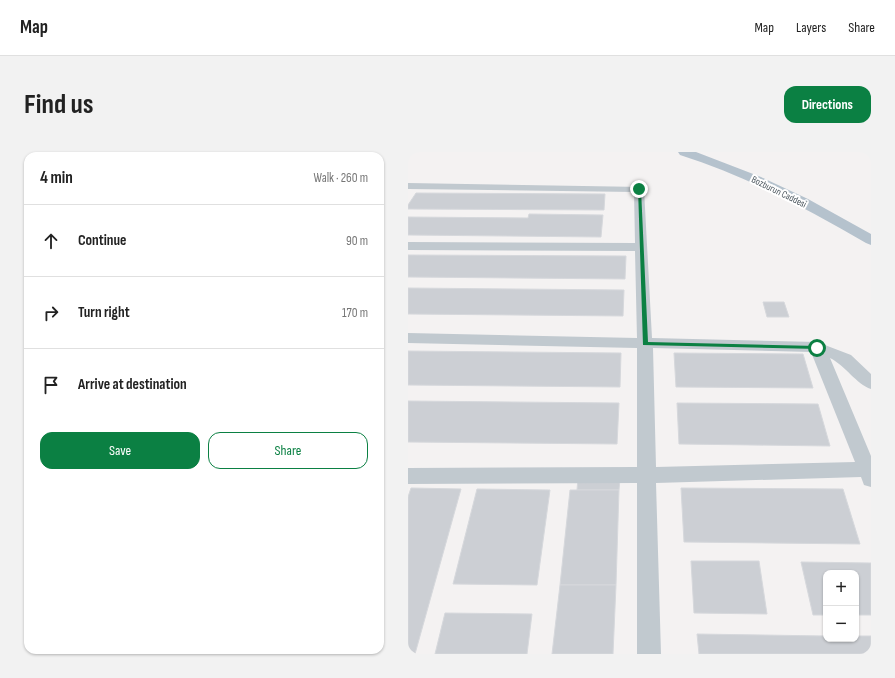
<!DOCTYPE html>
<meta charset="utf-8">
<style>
:root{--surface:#fff;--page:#f2f2f2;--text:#222;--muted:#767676;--line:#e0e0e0;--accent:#0b8043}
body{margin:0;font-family:"Sofia Sans Condensed",sans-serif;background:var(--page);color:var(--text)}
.controls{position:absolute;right:12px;bottom:12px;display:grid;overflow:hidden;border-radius:8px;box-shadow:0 1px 3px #0004}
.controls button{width:36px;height:36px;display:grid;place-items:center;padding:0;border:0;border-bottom:1px solid var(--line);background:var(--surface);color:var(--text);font:20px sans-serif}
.stop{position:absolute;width:12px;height:12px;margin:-9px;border:3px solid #0b8043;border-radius:50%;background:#fff}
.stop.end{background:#0b8043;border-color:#fff;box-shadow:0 1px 4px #0008}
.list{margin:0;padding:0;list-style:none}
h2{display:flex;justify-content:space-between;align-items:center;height:52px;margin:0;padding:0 16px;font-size:17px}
h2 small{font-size:13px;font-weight:400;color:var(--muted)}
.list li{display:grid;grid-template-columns:26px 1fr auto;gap:12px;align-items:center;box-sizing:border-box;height:72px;padding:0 16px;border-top:1px solid var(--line)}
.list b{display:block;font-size:15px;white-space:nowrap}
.list em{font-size:13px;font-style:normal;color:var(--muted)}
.actions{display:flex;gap:8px;padding:12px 16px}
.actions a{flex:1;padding:9px 0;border:1px solid var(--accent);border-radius:12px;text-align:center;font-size:14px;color:var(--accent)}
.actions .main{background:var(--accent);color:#fff}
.icon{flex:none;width:22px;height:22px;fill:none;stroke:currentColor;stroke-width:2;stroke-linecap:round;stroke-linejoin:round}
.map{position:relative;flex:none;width:463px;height:502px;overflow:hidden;border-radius:12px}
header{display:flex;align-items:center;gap:24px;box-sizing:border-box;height:56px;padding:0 20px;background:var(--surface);border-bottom:1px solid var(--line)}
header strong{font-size:19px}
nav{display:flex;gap:22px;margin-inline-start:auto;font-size:14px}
.intro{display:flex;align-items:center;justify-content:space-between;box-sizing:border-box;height:96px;padding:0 24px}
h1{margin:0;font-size:28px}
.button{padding:10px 18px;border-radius:12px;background:var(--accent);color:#fff;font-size:14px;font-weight:700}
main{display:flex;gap:24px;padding:0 24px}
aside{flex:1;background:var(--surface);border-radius:12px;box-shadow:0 1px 3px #0004}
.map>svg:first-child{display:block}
</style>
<header>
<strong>Map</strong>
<nav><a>Map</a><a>Layers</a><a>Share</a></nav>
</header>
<div class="intro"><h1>Find us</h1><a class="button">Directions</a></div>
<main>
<aside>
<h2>4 min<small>Walk · 260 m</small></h2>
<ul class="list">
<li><svg class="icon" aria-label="ahead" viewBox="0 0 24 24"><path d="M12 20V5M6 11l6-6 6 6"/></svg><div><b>Continue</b></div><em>90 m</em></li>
<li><svg class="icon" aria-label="right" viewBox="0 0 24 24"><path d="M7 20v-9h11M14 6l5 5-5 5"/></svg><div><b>Turn right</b></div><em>170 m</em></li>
<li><svg class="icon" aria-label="arrive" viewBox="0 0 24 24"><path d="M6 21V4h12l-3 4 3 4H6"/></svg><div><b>Arrive at destination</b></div></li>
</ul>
<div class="actions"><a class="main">Save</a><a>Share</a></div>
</aside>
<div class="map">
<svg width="463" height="502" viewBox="0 0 463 502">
<rect width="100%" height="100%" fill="#f4f2f2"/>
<g fill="#cccfd4" stroke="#d6d8dc">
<polygon points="8,41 197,42 196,58 0,57 0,53"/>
<polygon points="121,62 195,63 193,85 0,83 0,65 120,66"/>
<polygon points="0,103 218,104 217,127 0,125"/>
<polygon points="0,136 216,138 215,164 0,162"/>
<polygon points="355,150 376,150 381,165 359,165"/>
<polygon points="0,199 213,201 212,235 0,233"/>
<polygon points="266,201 395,202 405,236 268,235"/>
<polygon points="0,249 211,251 209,292 0,290"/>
<polygon points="269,251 410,252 422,294 271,292"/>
<polygon points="170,326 212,327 211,338 169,338"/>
<polygon points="3,336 53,337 7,502 0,502 0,345"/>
<polygon points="273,336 435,337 452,392 276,390"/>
<polygon points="69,337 142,338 129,433 45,432"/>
<polygon points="162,338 211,338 208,433 152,433"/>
<polygon points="283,409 351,409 359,462 286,461"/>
<polygon points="393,410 463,411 463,463 448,463 448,421 418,421 418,463 405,463"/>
<polygon points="152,433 208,433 205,502 144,502"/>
<polygon points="37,461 124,462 119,502 27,502"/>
<polygon points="289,482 418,484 418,487 448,487 448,484 463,484 463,502 291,502"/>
</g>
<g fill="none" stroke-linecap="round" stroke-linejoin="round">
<path fill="#c1c9cf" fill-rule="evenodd" d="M0 31 235 35 236 37 244 186 409 190 443 203 463 222V237C448 232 438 214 422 206L463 304V335L456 333 453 325 248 331 253 502H229V331L0 332V316L229 315V196L0 191V181L229 186 227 99 0 98V90L227 91 226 40 0 37ZM245 196 403 200 447 310 248 315Z"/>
<path fill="#b5c2cd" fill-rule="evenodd" d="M270 0H288L353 25 400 47 463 82V93L458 91C398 56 338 24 272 3Z"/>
</g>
<polygon fill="#0b8043" points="230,36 233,37 240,190 409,194 411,194 411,197 235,193"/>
<g text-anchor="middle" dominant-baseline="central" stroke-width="4" stroke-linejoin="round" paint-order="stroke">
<g font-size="10" fill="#4b565e" stroke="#fff">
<text transform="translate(371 40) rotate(26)">Bozburun Caddesi</text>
</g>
</g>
</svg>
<div class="controls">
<button>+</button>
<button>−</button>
</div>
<div class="stop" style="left:409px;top:196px"></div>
<div class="stop end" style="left:231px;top:37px"></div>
</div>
</main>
